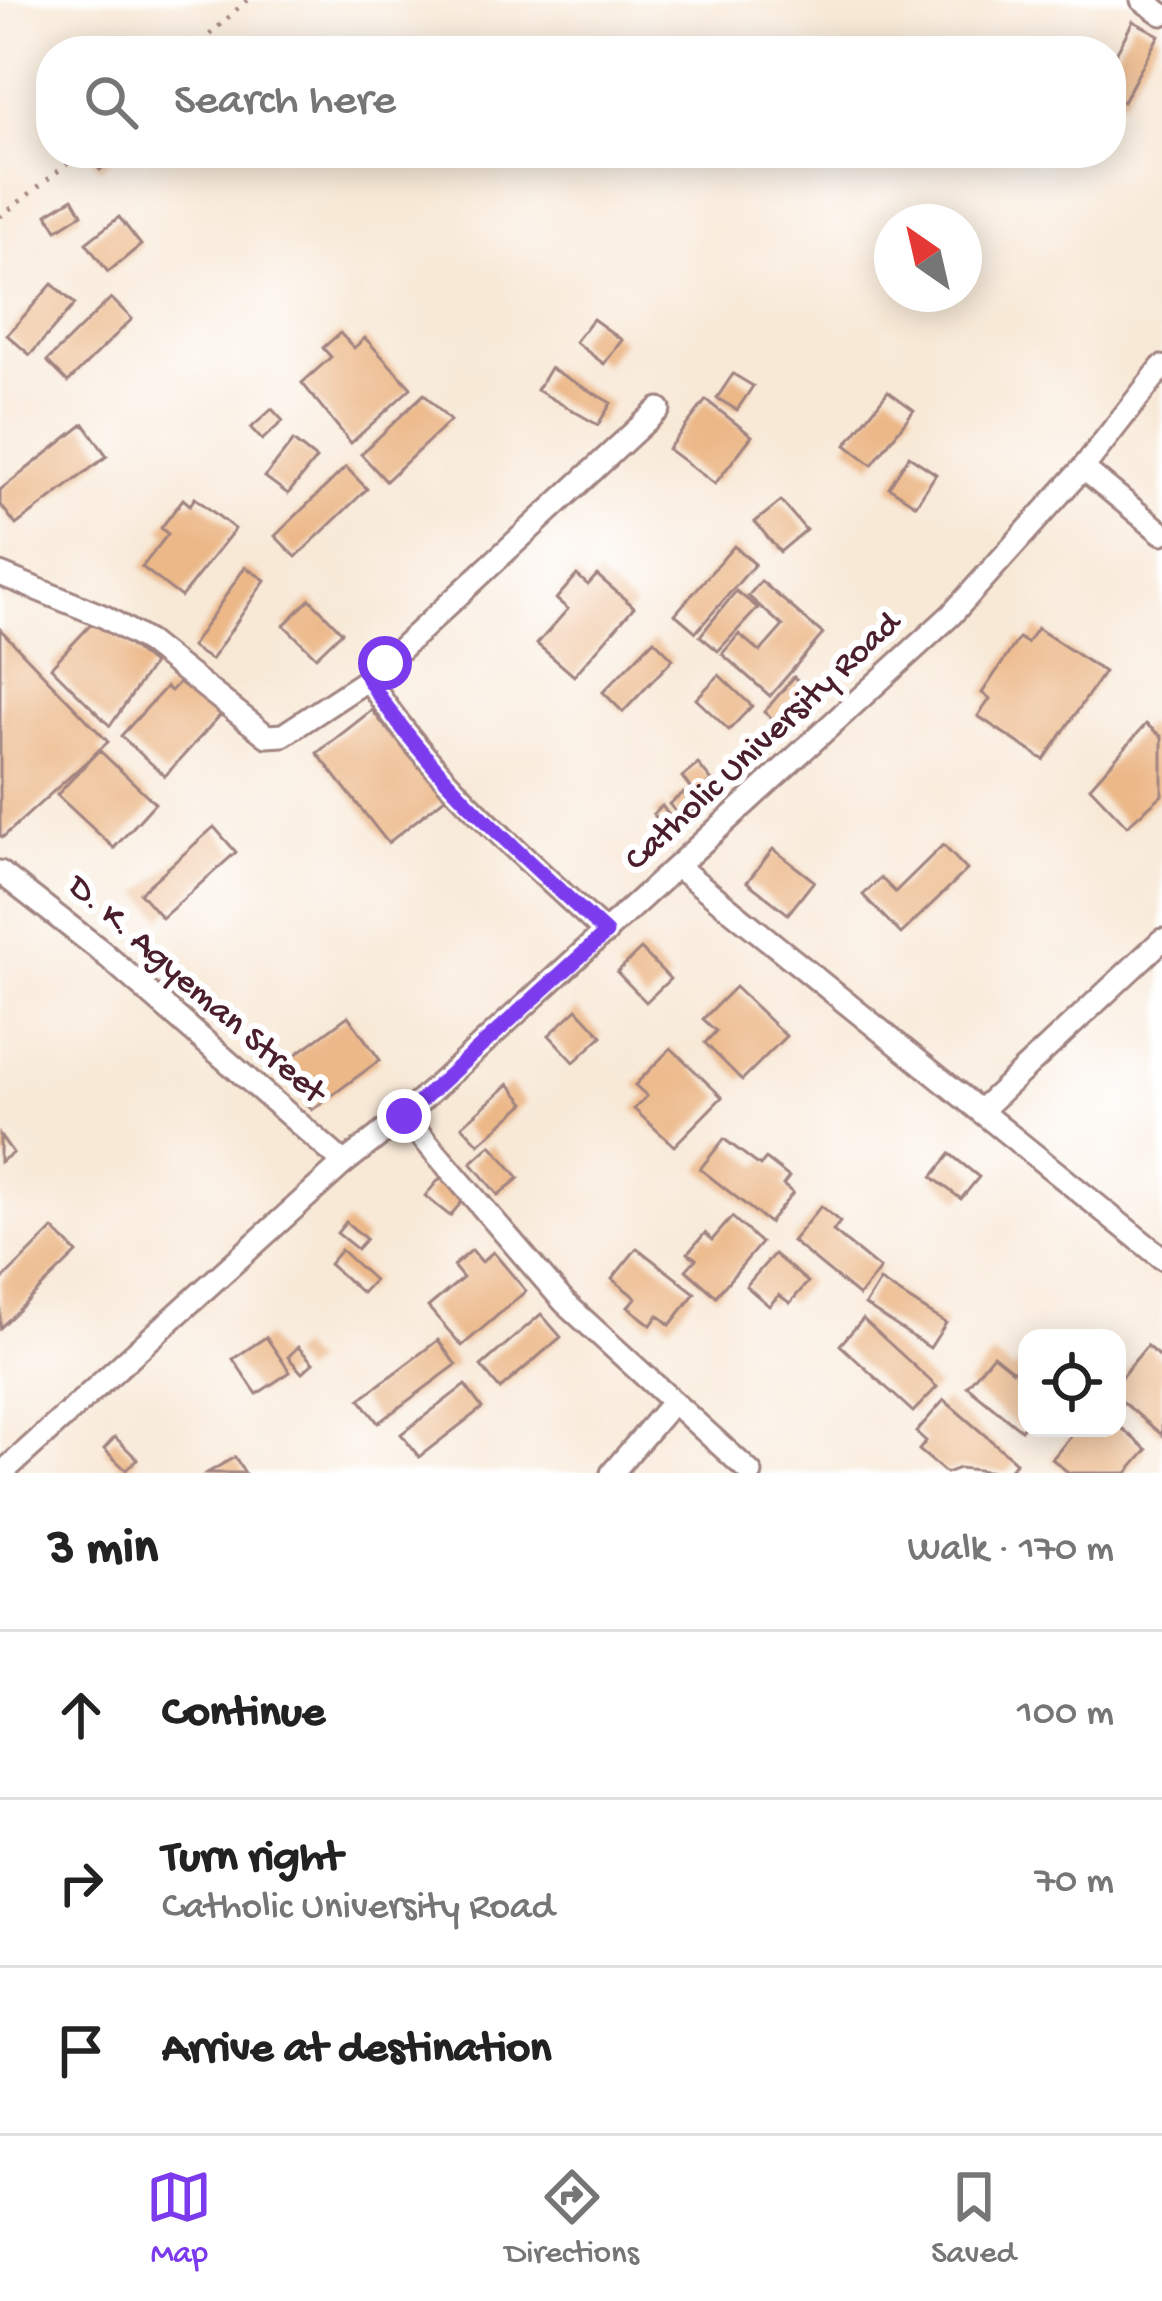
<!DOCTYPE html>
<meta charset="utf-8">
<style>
:root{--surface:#fff;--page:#f6f6f6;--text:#222;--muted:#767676;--line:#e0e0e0;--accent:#7c3aed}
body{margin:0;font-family:"Gochi Hand",sans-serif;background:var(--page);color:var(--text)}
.controls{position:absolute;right:36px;bottom:36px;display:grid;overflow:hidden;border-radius:24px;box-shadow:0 6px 30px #0003}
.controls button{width:108px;height:108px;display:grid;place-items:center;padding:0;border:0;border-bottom:3px solid var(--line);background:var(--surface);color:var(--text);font:60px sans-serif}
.compass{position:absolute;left:874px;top:204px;width:108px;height:108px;border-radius:50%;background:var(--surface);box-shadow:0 6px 30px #0003;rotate:326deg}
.stop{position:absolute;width:36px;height:36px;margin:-27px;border:9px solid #7c3aed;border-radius:50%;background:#fff}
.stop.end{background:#7c3aed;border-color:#fff;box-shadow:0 3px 12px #0008}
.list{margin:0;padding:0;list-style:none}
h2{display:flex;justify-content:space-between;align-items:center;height:156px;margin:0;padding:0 48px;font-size:51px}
h2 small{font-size:39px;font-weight:400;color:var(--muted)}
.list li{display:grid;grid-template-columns:78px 1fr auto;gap:36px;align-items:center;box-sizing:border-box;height:168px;padding:0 48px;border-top:3px solid var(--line)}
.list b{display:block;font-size:45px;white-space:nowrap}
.list p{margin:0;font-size:39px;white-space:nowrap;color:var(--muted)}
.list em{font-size:39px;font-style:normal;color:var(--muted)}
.icon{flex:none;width:66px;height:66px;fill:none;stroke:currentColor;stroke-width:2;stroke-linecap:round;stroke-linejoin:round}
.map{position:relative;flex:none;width:1162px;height:1473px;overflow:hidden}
.search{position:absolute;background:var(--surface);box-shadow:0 6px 30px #0003;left:36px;right:36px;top:36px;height:132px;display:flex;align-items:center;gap:30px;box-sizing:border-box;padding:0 42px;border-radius:48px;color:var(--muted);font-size:45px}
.sheet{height:660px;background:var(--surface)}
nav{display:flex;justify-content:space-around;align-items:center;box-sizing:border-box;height:168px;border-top:3px solid var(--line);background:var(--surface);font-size:33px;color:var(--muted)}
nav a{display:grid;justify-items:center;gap:6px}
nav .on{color:var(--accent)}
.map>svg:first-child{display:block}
</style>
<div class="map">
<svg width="1162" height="1473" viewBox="0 0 1162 1473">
<rect width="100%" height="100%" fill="#fff"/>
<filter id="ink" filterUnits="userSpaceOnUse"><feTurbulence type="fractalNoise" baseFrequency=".00833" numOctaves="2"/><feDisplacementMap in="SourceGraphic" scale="24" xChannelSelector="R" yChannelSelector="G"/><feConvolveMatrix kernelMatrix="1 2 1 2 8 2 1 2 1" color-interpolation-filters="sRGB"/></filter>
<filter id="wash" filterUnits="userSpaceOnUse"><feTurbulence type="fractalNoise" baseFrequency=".004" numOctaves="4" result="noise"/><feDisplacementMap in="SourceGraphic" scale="48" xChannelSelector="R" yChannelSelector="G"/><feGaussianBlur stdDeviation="2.7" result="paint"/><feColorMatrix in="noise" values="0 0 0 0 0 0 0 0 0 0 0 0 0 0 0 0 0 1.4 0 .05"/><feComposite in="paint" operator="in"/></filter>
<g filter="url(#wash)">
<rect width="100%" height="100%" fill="#f8e9d7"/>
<g id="blocks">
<g fill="#ecb888">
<polygon points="1133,21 1159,35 1123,102 1111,96 1111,63"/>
<polygon points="101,153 119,153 100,170 92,161"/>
<polygon points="73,198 82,214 57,230 47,214"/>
<polygon points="119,217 141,245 108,272 86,243"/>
<polygon points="52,284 75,304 30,355 7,335"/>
<polygon points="111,298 132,319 68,382 47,361"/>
<polygon points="593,319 622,340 604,364 575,342"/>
<polygon points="340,333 354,348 365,338 411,388 351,443 302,383 331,357 323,348"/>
<polygon points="550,368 611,403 598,425 537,390"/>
<polygon points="733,374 753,386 737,410 717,398"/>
<polygon points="888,391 914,410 872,465 846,445"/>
<polygon points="424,394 450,421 386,481 361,454"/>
<polygon points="706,400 752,436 715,484 668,449"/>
<polygon points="272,409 283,421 262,440 251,428"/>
<polygon points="84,424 107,456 16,525 0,504 0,490"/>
<polygon points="293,441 316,459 288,494 265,477"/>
<polygon points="909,456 936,474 916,505 889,487"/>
<polygon points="346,467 367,489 296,557 275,536"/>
<polygon points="195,498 235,529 181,597 142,567 168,534 161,528 183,499 190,505"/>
<polygon points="781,501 806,530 780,552 755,522"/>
<polygon points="734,546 755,564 696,632 675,614"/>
<polygon points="245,567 265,580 211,660 191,647"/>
<polygon points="577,575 588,585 597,575 634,607 574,676 537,644 568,609 556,599"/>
<polygon points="761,581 823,634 770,696 722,654 739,634 760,652 783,626 748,596"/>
<polygon points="736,591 758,608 718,651 700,636"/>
<polygon points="310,599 342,632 316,657 284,625"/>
<polygon points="96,619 153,664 110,726 51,667"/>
<polygon points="1037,628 1104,672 1044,760 978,716 990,699 982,693 1019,638 1027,643"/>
<polygon points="0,629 108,742 3,837 0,836"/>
<polygon points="654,640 673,659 623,712 603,692"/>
<polygon points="719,675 752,706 729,730 696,699"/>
<polygon points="185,676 224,711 165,776 121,736 166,687 171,691"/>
<polygon points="794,677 813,694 783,728 764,712"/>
<polygon points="372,710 386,728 393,722 445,798 388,843 317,753"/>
<polygon points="1146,724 1162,737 1162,795 1127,826 1090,787"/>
<polygon points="99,750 155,803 114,848 57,795"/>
<polygon points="698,764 712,781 696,795 682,777"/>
<polygon points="683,793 696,809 682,820 669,804"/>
<polygon points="662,806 676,825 668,831 653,814"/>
<polygon points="214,827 236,852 162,918 140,893"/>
<polygon points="943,845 967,870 901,934 863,895 881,878 895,892"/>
<polygon points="773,849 814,881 788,914 747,882"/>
<polygon points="641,949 670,979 646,1002 617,972"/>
<polygon points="735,987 786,1036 742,1080 705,1043 716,1031 703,1019"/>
<polygon points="577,1009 602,1036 574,1062 549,1035"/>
<polygon points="348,1016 380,1060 312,1110 280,1066"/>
<polygon points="671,1048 722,1097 674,1146 634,1109 647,1096 635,1085"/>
<polygon points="509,1084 525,1103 479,1144 462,1126"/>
<polygon points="0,1135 13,1153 0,1162"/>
<polygon points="724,1139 760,1166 766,1159 789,1177 783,1185 793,1193 769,1223 700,1169"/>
<polygon points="491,1145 519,1178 498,1195 471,1163"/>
<polygon points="950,1154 979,1177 961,1199 932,1177"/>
<polygon points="440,1178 465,1198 450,1216 425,1196"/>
<polygon points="821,1206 840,1222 833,1231 880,1269 859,1296 792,1241"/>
<polygon points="732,1217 761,1243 716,1296 686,1270 696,1259 688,1253 705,1233 712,1240"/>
<polygon points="346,1222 366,1239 357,1249 337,1233"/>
<polygon points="53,1229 77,1253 0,1328 0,1282"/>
<polygon points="637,1248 695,1293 670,1325 658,1315 651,1325 628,1307 636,1298 612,1279"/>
<polygon points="341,1250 374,1280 362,1293 329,1264"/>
<polygon points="472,1250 482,1262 493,1252 526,1291 462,1346 428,1307 463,1278 453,1266"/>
<polygon points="774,1254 808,1282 790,1303 779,1295 769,1306 746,1286"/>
<polygon points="880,1281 946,1323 930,1348 865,1305"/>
<polygon points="541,1314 561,1337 500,1389 481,1366"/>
<polygon points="863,1319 937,1387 913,1412 840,1345"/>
<polygon points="266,1337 290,1372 257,1394 233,1359"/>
<polygon points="438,1340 456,1365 378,1423 360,1399"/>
<polygon points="1147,1346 1162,1359 1162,1435 1117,1397 1117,1382"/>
<polygon points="298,1347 313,1363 302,1373 288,1357"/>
<polygon points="993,1355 1013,1371 1020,1363 1027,1368 1027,1422 1021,1430 967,1386"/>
<polygon points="465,1385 482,1408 419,1457 401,1434"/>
<polygon points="944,1400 1016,1462 1007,1473 959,1468 946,1473 919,1450 926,1441 916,1432"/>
<polygon points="1117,1424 1147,1450 1127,1473 1069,1473 1052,1459 1078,1428"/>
<polygon points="115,1437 137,1459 126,1470 104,1449"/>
<polygon points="235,1457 245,1473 207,1473"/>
</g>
</g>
</g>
<g filter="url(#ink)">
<use href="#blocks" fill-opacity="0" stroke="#a18481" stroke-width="3"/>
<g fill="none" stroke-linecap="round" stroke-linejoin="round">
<defs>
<g id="minor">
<polyline points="1142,0 1162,14"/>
<polyline points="1083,468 1162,533"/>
<polyline points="0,574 105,617 148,642 267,736 283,735 368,679 659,409"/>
<path d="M368 679C431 779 520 853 606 933"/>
<polyline points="678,867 1162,1258"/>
<polyline points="0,872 100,950 344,1163"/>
<polyline points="981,1110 1162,940"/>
<polyline points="404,1116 564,1302 751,1473"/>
<polyline points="2,1473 344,1163 404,1116 951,615 1083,468 1162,367"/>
<polyline points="612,1473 671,1404"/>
</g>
</defs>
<use href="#minor" stroke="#a18481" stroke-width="27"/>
<g stroke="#a18481" stroke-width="4.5" stroke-dasharray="3 9" stroke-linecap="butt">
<polyline points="192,51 247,0"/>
<polyline points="0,217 81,153"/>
</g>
<use href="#minor" stroke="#fff" stroke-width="21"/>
</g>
</g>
<g fill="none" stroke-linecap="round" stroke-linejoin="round" filter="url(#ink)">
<path stroke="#7c3aed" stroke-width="15" d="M385 663 368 679C431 779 520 853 606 933L404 1116"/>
</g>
<g text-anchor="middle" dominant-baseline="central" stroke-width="12" stroke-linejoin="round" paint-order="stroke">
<g font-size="36" fill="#4a1f2b" stroke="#fff">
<text transform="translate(764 743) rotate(-43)">Catholic University Road</text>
<text transform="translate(195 991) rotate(41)">D. K. Agyeman Street</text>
</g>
</g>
</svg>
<div class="controls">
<button><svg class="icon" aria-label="locate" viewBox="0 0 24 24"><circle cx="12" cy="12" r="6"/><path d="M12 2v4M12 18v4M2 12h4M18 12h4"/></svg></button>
</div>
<svg class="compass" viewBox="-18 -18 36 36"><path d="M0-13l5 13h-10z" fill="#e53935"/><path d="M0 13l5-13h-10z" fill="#767676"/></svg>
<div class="stop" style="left:385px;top:663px"></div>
<div class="stop end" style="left:404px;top:1116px"></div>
<div class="search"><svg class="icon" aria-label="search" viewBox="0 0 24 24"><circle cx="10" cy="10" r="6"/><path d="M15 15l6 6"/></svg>Search here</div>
</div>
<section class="sheet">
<h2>3 min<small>Walk · 170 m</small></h2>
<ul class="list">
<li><svg class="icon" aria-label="ahead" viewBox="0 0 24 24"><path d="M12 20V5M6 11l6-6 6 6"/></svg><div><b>Continue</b></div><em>100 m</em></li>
<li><svg class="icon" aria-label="right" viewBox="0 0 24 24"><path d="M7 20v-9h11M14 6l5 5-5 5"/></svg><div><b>Turn right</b><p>Catholic University Road</p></div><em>70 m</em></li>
<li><svg class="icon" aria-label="arrive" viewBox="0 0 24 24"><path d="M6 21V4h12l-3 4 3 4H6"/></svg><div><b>Arrive at destination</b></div></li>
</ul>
</section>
<nav>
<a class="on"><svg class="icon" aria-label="map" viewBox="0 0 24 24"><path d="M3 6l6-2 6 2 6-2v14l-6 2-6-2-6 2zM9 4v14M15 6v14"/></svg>Map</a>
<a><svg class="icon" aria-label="directions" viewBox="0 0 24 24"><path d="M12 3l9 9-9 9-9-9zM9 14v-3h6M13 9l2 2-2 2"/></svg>Directions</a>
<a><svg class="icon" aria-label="saved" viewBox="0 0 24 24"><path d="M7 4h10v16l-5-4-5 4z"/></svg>Saved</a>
</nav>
